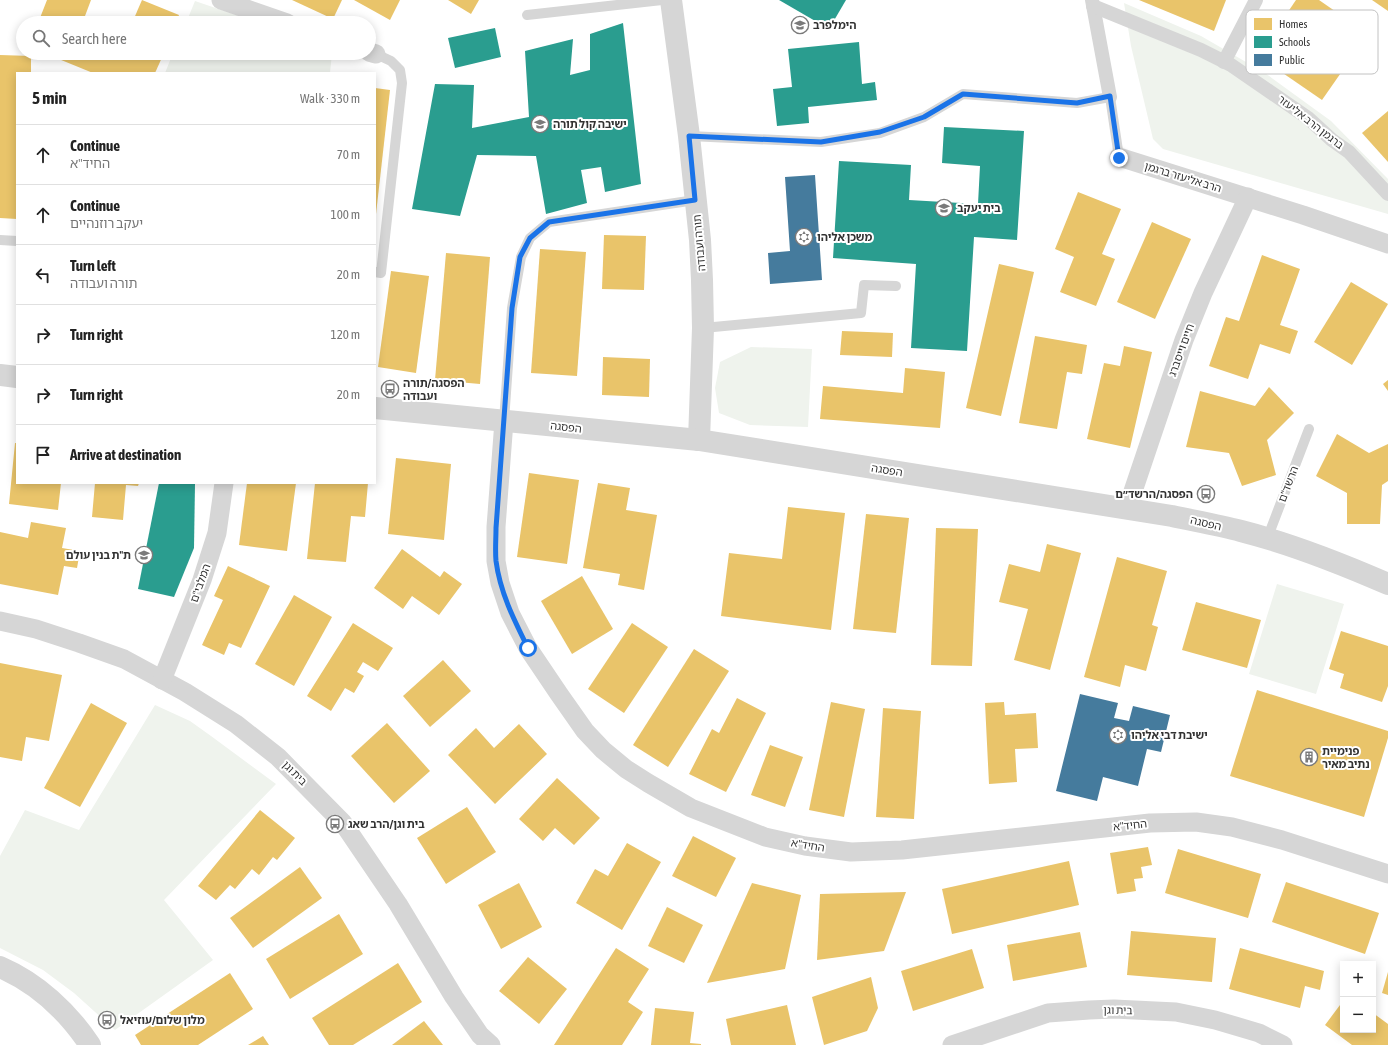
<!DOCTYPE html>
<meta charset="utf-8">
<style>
:root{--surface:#fff;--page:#f6f6f6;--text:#222;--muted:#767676;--line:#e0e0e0}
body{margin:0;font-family:"Asap Condensed","Noto Sans Hebrew",sans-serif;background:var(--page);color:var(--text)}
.controls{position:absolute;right:12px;bottom:12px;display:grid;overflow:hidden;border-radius:0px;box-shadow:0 2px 10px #0003}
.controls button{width:36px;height:36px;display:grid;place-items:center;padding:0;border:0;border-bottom:1px solid var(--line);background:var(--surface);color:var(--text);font:20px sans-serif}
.stop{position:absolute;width:12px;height:12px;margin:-9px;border:3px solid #1a73e8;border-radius:50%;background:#fff}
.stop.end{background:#1a73e8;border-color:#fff;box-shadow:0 1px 4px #0008}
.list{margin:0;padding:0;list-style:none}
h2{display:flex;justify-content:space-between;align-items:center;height:52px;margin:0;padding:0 16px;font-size:17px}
h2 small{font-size:13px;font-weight:400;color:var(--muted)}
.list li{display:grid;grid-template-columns:26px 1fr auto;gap:12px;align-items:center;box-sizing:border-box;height:60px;padding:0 16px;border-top:1px solid var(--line)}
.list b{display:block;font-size:15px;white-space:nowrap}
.list p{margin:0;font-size:13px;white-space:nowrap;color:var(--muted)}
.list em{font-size:13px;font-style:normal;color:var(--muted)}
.icon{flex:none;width:22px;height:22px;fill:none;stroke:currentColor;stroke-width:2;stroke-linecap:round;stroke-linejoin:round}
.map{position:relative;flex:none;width:1388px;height:1045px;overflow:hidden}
.search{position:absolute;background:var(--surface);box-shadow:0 2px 10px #0003;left:16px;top:16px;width:360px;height:44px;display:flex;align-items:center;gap:10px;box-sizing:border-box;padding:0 14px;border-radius:22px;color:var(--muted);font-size:15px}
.panel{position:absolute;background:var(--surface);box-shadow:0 2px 10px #0003;left:16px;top:72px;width:360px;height:412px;border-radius:0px}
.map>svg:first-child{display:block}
</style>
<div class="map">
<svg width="1388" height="1045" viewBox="0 0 1388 1045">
<rect width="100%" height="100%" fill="#fff"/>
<g fill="#eff3ed">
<polygon points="195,1 260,23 186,23"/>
<polygon points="1124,3 1201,36 1265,73 1331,121 1388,179 1388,214 1163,149 1153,139 1131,46"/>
<polygon points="173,53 332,53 330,73 165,73"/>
<polygon points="751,347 812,349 808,427 750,425 719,413 715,388 720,362"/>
<polygon points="1277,584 1344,604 1316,694 1249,674"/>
<polygon points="155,705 190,721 211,736 276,784 164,900 213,960 115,1030 74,993 43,970 0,948 0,856 25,810 79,830"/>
</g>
<g fill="#e9c46a">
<polygon points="47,0 91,0 85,16 101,23 38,23"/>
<polygon points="142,0 179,15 176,23 132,23"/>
<polygon points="292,0 342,0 333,19"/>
<polygon points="354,0 400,0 390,20"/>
<polygon points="448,0 479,0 471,14"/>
<polygon points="1139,0 1226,0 1214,31"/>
<polygon points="1296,0 1319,0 1368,34 1322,100 1258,56"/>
<polygon points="1372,0 1388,0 1388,11"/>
<polygon points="44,53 164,53 155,73 93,73"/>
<polygon points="0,55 31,56 31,73 17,73 17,219 0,218"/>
<polygon points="375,88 390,90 376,214 375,214"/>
<polygon points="1388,111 1388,162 1362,133"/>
<polygon points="1078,192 1121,209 1102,254 1115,259 1096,306 1060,292 1074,257 1055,249"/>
<polygon points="1152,222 1191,239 1155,319 1117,302"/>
<polygon points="604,235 646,236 644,290 602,289"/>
<polygon points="540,249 586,252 577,376 531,373"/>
<polygon points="446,253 490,257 480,384 435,380"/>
<polygon points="1262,255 1300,269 1280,325 1298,331 1290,354 1260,344 1248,379 1209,366 1226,317 1239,321"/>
<polygon points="999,264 1034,272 1001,416 966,408"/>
<polygon points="391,271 429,276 416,373 378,367"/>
<polygon points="1351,282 1388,304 1352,365 1314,342"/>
<polygon points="842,331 893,333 892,357 840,355"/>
<polygon points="1035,336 1087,345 1082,374 1067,372 1057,429 1019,423"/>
<polygon points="1124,346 1152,352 1130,448 1087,439 1104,363 1120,366"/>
<polygon points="603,357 650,359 649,397 602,395"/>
<polygon points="905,368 945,372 940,428 820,419 823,386 903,393"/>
<polygon points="1388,380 1388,391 1383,384"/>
<polygon points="1269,387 1294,413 1267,440 1276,475 1242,486 1229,453 1186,447 1200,391 1255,406"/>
<polygon points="1337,434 1369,453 1388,444 1388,481 1382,485 1380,524 1347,524 1347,493 1316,476"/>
<polygon points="15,443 17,443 17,483 61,483 58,510 9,504"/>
<polygon points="396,458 451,464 444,540 388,534"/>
<polygon points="529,473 579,480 567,564 517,557"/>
<polygon points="95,483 139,483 138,486 126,485 123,520 92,517"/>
<polygon points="247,483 296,483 287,551 239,545"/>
<polygon points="315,483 368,483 365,517 351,516 346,562 307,559"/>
<polygon points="598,483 630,488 626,510 657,515 644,590 618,585 620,574 583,568"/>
<polygon points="788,507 845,513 831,630 721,616 729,553 782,559"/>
<polygon points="866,514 909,518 896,633 853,629"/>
<polygon points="31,522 66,528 62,548 80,551 77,568 64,566 58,595 0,584 0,532 28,538"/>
<polygon points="936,528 978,529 972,666 931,665"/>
<polygon points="1047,544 1081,553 1050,670 1014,660 1028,609 999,602 1009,564 1040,572"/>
<polygon points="402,549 440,577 444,571 462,584 439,615 412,596 403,609 374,588"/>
<polygon points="1117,557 1167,571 1152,625 1158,627 1146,671 1125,665 1120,687 1084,677"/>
<polygon points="228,566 270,586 241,648 229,643 224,655 202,645 223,600 214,596"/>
<polygon points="582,576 613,629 572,654 541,601"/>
<polygon points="294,595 332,617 294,686 255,664"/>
<polygon points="1196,602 1261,620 1247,668 1182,650"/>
<polygon points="353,623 393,648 378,671 363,662 357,672 364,676 354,693 345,688 331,711 307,696"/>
<polygon points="632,623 668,647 624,713 588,689"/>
<polygon points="1341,631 1388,646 1388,686 1382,702 1340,688 1344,674 1329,669"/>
<polygon points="694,649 729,671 668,767 633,745"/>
<polygon points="443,660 471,691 430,727 403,696"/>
<polygon points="0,663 62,675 49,741 26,737 22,761 0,757"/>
<polygon points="1257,690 1388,731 1388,738 1364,817 1230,776"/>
<polygon points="737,698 766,713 726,792 689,774 712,729 719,733"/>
<polygon points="831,702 865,709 844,817 809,810"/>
<polygon points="1004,702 1005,715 1036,713 1038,748 1015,749 1017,782 989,784 985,703"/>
<polygon points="91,703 127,723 80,807 44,788"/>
<polygon points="883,708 921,711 914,819 876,817"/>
<polygon points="387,723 430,771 394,803 351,756"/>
<polygon points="519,724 547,754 495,804 448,755 476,728 494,748"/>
<polygon points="770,745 803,757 785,807 751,795"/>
<polygon points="557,778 600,818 574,845 555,828 543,841 519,819"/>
<polygon points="467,807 496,852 446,884 417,838"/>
<polygon points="260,810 295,838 277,860 273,857 259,875 252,869 235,889 230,885 216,900 198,886"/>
<polygon points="693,836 736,858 716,897 672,876"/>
<polygon points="627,843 661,862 622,930 576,903 595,869 608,876"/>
<polygon points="1148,847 1152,865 1141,867 1143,878 1134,879 1136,891 1117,894 1110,853"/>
<polygon points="1178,849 1261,874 1248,918 1165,893"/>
<polygon points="1069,861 1079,905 952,934 942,889"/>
<polygon points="300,867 322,898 253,948 230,918"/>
<polygon points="1286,882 1379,913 1365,954 1272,922"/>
<polygon points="519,883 542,927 501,949 478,905"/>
<polygon points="752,883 801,895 785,969 707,983"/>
<polygon points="906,892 884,951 817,960 820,894"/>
<polygon points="667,907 703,925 684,963 648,946"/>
<polygon points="339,914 363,954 290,999 266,959"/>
<polygon points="1131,931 1216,938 1212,982 1127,975"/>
<polygon points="1080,932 1087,967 1013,981 1007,945"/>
<polygon points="616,948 649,969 628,1002 643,1012 622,1045 554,1045"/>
<polygon points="1240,948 1324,971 1320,990 1305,986 1300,1008 1229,989"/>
<polygon points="972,949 984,988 913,1011 901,971"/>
<polygon points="528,957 567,989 539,1024 499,991"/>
<polygon points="398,963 422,1002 353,1045 329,1045 312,1018"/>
<polygon points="1388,972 1388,995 1382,993"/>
<polygon points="230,973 253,1009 198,1045 141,1045 135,1035"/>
<polygon points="871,977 878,1008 867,1031 824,1045 812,997"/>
<polygon points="1343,1001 1343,1030 1373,1030 1373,1013 1388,1024 1388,1045 1352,1045 1325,1025"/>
<polygon points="787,1005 796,1045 731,1045 726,1019"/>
<polygon points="655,1008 694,1012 690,1043 701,1044 701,1045 651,1045"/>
<polygon points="424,1021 443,1045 392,1045"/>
<polygon points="263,1036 269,1045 248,1045"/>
</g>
<g fill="#2a9d8f">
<polygon points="779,0 846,0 829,29"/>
<polygon points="623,23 641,184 605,192 601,167 581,170 587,203 546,214 536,156 477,155 460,216 412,209 435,84 474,85 472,128 529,117 525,51 573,39 570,75 590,70 590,34"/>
<polygon points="495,28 501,57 455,68 448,38"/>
<polygon points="859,42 862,84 875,82 877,100 808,107 809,123 777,126 773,89 792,87 788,49"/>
<polygon points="944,127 1024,131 1017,240 974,237 967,351 911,348 916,264 833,258 839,161 911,165 909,200 978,204 980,166 942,163"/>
<polygon points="159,483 195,483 194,548 174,597 138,589"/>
</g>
<g fill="#457b9d">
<polygon points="815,175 822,280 770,284 768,253 790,251 785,177"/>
<polygon points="1080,694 1118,703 1114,718 1129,721 1133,706 1170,715 1161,752 1147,749 1138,786 1103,777 1097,801 1056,791"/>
</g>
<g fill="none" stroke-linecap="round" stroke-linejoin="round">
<g stroke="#d6d6d6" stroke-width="10">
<polyline points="527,15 662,0"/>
<polyline points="689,136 821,142 880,133 924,117 963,94 1077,103 1110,97 1119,157"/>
<polyline points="0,240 17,241"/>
<polyline points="375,272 381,273 402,83 400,70 391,61 376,54"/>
<polyline points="703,328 861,313 864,285 896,286"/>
<polyline points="504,421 512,308 521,257 530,238 549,222 695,200"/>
<polyline points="1267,539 1309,429"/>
</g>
<g stroke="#d6d6d6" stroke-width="14">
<polyline points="1092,0 1110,97"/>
<polyline points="1093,6 1201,50 1231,65 1308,118 1332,140 1349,152 1388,194"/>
<polyline points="1224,62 1256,0"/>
</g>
<g stroke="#d6d6d6" stroke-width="19">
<polyline points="221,0 287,23"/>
<polyline points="369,52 376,54"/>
<polyline points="1119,157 1303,215 1388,244"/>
<polyline points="504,421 496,527 496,561 500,583 510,613 528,648 559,694 585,731 603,750 626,769 648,783 691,808 765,837 805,846 851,852 902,850 1150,823 1196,822 1232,827 1282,840 1388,874"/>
<polyline points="1127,509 1184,340 1203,293 1248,197"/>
<polyline points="0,621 36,629 79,643 124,659 185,692 236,724 278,757 343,823 398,904 454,997 480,1035 491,1045"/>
<polyline points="162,680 202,580 217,533 224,483"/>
<polyline points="952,1045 1048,1013 1089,1010 1114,1009 1176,1012 1215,1020 1259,1033 1283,1045"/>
</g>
<g stroke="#d6d6d6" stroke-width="22">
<polyline points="671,0 689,136 700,240 702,280 703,328 699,440"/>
<polyline points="0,375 17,377"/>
<path d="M375 408 699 440 1172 516C1195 521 1218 525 1241 531 1292 544 1340 563 1388 584"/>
<path d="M0 967C37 983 68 1012 90 1045"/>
</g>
</g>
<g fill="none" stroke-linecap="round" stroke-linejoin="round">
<path stroke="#1a73e8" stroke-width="5" d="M528 648C514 620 500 592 496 561 495 550 496 539 496 528L512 308 520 257 530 238 549 222 695 200 689 136 821 142 880 132 924 117 963 94 1077 103 1110 96 1119 158"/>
</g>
<defs>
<symbol id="school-ring" viewBox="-11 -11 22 22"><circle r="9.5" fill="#fff" stroke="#7a7a7a" stroke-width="1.5"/><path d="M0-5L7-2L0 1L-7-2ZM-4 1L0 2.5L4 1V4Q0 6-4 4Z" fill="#7a7a7a"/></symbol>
<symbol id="synagogue-ring" viewBox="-11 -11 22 22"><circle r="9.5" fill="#fff" stroke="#7a7a7a" stroke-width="1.5"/><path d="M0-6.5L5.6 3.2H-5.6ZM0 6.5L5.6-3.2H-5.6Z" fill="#7a7a7a"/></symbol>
<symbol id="bus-ring" viewBox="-11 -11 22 22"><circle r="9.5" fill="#fff" stroke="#7a7a7a" stroke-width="1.5"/><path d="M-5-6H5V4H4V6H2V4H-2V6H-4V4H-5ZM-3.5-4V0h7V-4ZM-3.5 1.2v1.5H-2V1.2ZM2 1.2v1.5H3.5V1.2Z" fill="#7a7a7a"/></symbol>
<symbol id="building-ring" viewBox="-11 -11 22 22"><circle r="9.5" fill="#fff" stroke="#7a7a7a" stroke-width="1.5"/><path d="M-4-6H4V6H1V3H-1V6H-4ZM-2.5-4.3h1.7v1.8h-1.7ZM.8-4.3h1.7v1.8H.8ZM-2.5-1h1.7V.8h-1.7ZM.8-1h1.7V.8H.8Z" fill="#7a7a7a"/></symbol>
</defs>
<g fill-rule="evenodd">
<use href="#school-ring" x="790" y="15" width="20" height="20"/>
<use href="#school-ring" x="530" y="114" width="20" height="20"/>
<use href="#school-ring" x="934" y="198" width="20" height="20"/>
<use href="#synagogue-ring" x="794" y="227" width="20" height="20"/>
<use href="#bus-ring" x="380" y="379" width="20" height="20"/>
<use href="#bus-ring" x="1196" y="484" width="20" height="20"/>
<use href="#school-ring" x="134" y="545" width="20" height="20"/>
<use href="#synagogue-ring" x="1108" y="725" width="20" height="20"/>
<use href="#building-ring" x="1299" y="747" width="20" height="20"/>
<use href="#bus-ring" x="325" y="814" width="20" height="20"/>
<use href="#bus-ring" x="97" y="1010" width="20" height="20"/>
</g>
<g text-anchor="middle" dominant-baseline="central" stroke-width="4" stroke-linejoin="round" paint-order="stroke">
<g font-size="11" font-weight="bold" fill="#323232" stroke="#fff" text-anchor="start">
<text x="813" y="25">הימלפרב</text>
<text x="553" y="124">ישיבה קול תורה</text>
<text x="957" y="208">בית יעקב</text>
<text x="817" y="237">משכן אליהו</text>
<text x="403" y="383">הפסגה/תורה<tspan x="403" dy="13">ועבודה</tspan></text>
<text x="1193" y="494" text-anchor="end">הפסגה/הרשד״ם</text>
<text x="131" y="555" text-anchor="end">ת"ת בנין עולם</text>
<text x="1131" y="735">ישיבת דבי אליהו</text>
<text x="1322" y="751">פנימיית<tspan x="1322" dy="13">נתיב מאיר</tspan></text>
<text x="348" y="824">בית וגן/הרב שאג</text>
<text x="120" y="1020">מלון שלום/עוזיאל</text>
</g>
<g font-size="11" fill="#323232" stroke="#fff">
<text transform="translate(1311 122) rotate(38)">ברגמן הרב אליעזר</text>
<text transform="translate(1183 177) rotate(17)">הרב אליעזר ברגמן</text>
<text transform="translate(699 243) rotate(-95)">תורה ועבודה</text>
<text transform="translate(1181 350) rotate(-70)">חיים וייסברג</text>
<text transform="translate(566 427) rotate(6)">הפסגה</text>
<text transform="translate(887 470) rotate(9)">הפסגה</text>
<text transform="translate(1288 484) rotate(-69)">הרשד"ם</text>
<text transform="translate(1206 523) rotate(13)">הפסגה</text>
<text transform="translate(200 583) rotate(-70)">המלבי"ם</text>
<text transform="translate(295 773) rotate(45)">בית וגן</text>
<text transform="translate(1130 825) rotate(-6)">החיד"א</text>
<text transform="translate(808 845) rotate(9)">החיד"א</text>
<text transform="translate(1118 1010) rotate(1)">בית וגן</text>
</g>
</g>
<rect x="1246" y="10" width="132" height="64" rx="6" fill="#fff" stroke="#c2c2c2" stroke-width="1"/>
<rect x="1254" y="18" width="18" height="12" fill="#e9c46a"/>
<rect x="1254" y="36" width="18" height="12" fill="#2a9d8f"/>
<rect x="1254" y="54" width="18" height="12" fill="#457b9d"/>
<g font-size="11" fill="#323232">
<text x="1279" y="28">Homes</text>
<text x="1279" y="46">Schools</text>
<text x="1279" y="64">Public</text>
</g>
</svg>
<div class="controls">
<button>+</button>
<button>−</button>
</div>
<div class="stop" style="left:528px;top:648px"></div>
<div class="stop end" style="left:1119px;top:158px"></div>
<div class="search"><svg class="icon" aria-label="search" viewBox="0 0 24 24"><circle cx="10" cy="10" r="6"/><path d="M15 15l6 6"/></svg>Search here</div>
<section class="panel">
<h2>5 min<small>Walk · 330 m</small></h2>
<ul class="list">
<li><svg class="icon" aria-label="ahead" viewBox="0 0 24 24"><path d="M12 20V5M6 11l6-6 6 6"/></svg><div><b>Continue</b><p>החיד&quot;א</p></div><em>70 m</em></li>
<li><svg class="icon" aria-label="ahead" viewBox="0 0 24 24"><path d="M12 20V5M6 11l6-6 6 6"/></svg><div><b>Continue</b><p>יעקב רוזנהיים</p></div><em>100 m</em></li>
<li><svg class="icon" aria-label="left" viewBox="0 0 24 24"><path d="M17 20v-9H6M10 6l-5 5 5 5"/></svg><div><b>Turn left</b><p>תורה ועבודה</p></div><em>20 m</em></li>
<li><svg class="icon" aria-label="right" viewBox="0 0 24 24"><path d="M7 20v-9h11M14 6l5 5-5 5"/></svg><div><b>Turn right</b></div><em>120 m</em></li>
<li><svg class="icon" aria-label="right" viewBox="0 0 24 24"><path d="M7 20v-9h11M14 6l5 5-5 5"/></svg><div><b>Turn right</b></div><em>20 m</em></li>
<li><svg class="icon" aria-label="arrive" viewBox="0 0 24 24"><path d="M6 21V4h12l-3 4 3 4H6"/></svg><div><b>Arrive at destination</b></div></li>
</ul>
</section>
</div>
